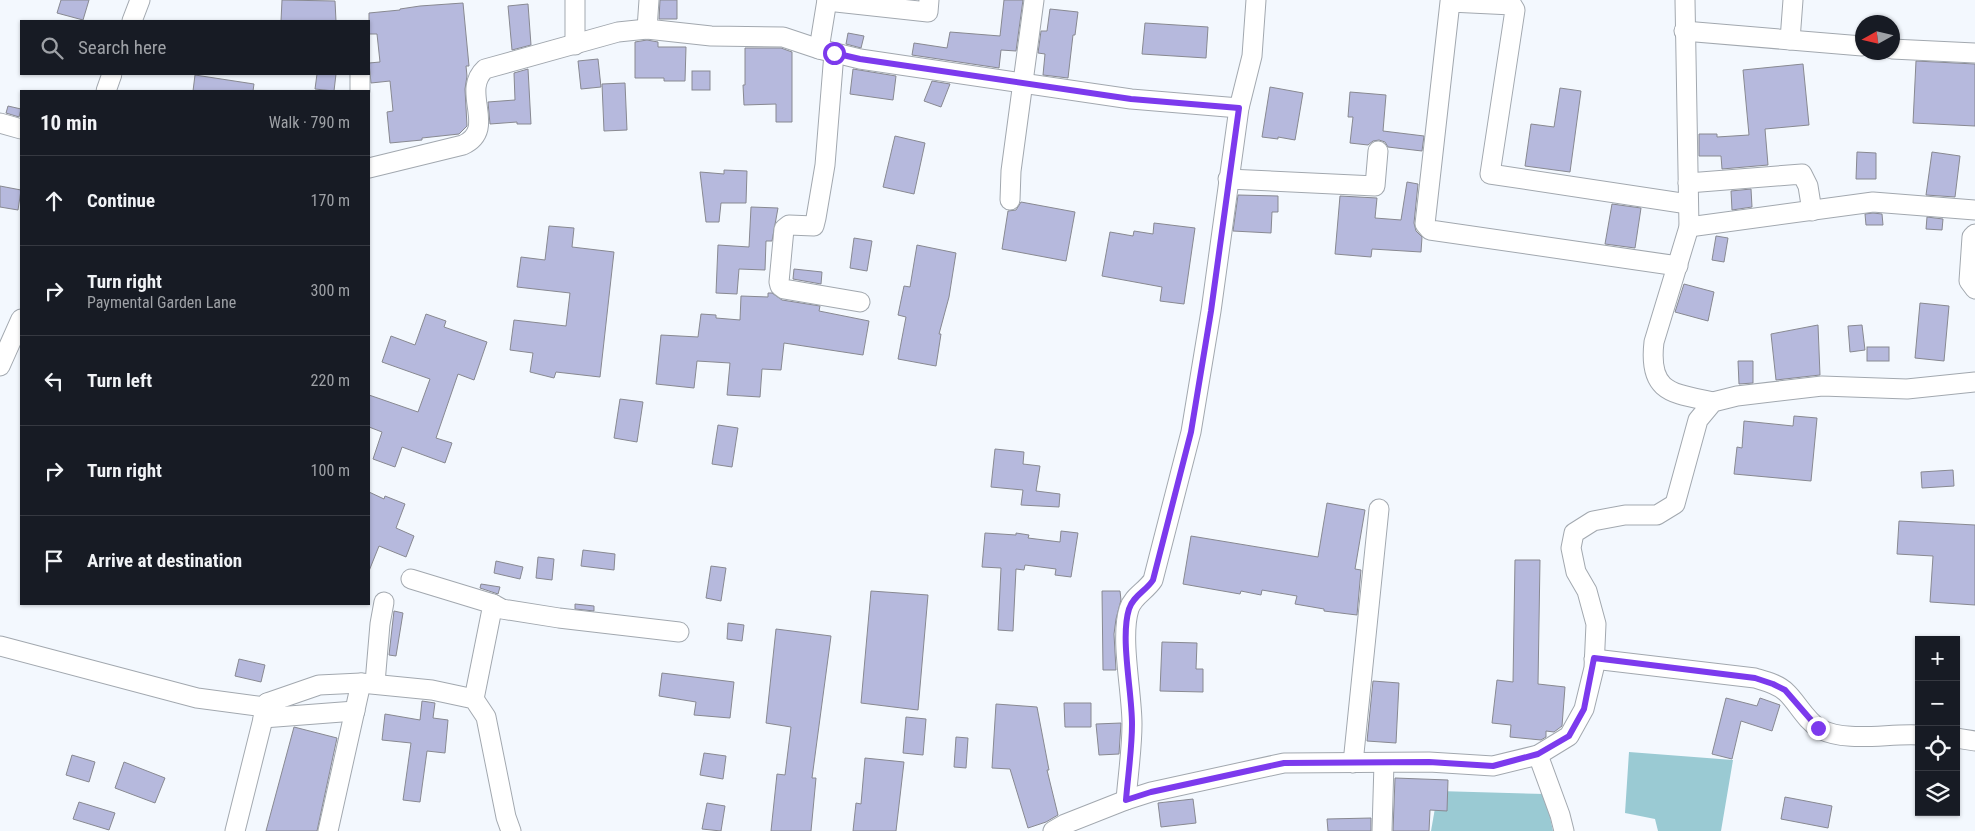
<!DOCTYPE html>
<meta charset="utf-8">
<style>
:root{--surface:#171b24;--page:#242831;--text:#f1f3f6;--muted:#9ea1a6;--line:#363941}
body{margin:0;font-family:"Roboto Condensed",sans-serif;background:var(--page);color:var(--text)}
.controls{position:absolute;right:15px;bottom:15px;display:grid;overflow:hidden;border-radius:0px;box-shadow:0 1px 4px #0004}
.controls button{width:45px;height:45px;display:grid;place-items:center;padding:0;border:0;border-bottom:1px solid var(--line);background:var(--surface);color:var(--text);font:25px sans-serif}
.compass{position:absolute;left:1855px;top:15px;width:45px;height:45px;border-radius:50%;background:var(--surface);box-shadow:0 1px 4px #0004;rotate:262deg}
.stop{position:absolute;width:15px;height:15px;margin:-11px;border:4px solid #7c3aed;border-radius:50%;background:#fff}
.stop.end{background:#7c3aed;border-color:#fff;box-shadow:0 1px 5px #0008}
.list{margin:0;padding:0;list-style:none}
h2{display:flex;justify-content:space-between;align-items:center;height:65px;margin:0;padding:0 20px;font-size:21px}
h2 small{font-size:16px;font-weight:400;color:var(--muted)}
.list li{display:grid;grid-template-columns:32px 1fr auto;gap:15px;align-items:center;box-sizing:border-box;height:90px;padding:0 20px;border-top:1px solid var(--line)}
.list b{display:block;font-size:19px;white-space:nowrap}
.list p{margin:0;font-size:16px;white-space:nowrap;color:var(--muted)}
.list em{font-size:16px;font-style:normal;color:var(--muted)}
.icon{flex:none;width:28px;height:28px;fill:none;stroke:currentColor;stroke-width:2;stroke-linecap:round;stroke-linejoin:round}
.map{position:relative;flex:none;width:1975px;height:831px;overflow:hidden}
.search{position:absolute;background:var(--surface);box-shadow:0 1px 4px #0004;left:20px;top:20px;width:350px;height:55px;display:flex;align-items:center;gap:12px;box-sizing:border-box;padding:0 18px;border-radius:0px;color:var(--muted);font-size:19px}
.panel{position:absolute;background:var(--surface);box-shadow:0 1px 4px #0004;left:20px;top:90px;width:350px;height:515px;border-radius:0px}
.map>svg:first-child{display:block}
</style>
<div class="map">
<svg width="1975" height="831" viewBox="0 0 1975 831">
<rect width="100%" height="100%" fill="#f3f8fe"/>
<g fill="#9acad3">
<polygon points="1629,752 1733,760 1721,831 1658,831 1655,819 1625,813"/>
<polygon points="1438,791 1545,794 1553,831 1431,831"/>
</g>
<g fill="#b6b9dd" stroke="#888991">
<polygon points="61,0 89,0 83,20 57,13"/>
<polygon points="282,0 335,1 336,21 281,21"/>
<polygon points="660,0 677,0 677,19 659,19"/>
<polygon points="1004,0 1023,0 1016,51 1001,50 999,68 912,55 914,43 947,48 950,32 1000,36"/>
<polygon points="463,3 469,66 466,66 467,76 465,89 467,126 459,134 422,138 422,140 390,143 387,112 393,111 390,81 371,83 369,63 380,62 377,34 369,34 369,13 400,10 400,9 420,6"/>
<polygon points="528,4 531,45 512,50 508,6"/>
<polygon points="1050,9 1078,12 1075,35 1073,35 1068,78 1043,75 1045,54 1038,53 1041,31 1047,31"/>
<polygon points="1145,23 1208,27 1206,58 1142,54"/>
<polygon points="848,33 864,36 861,48 846,44"/>
<polygon points="647,40 658,42 658,47 686,47 685,81 664,81 664,78 635,78 635,42"/>
<polygon points="745,48 781,48 792,52 792,122 776,122 776,104 744,105 743,85 745,85"/>
<polygon points="598,59 601,87 581,89 578,61"/>
<polygon points="1916,61 1975,64 1975,126 1913,123"/>
<polygon points="1803,64 1809,125 1765,129 1768,165 1722,169 1721,156 1699,156 1699,134 1717,134 1717,137 1749,135 1743,70"/>
<polygon points="528,69 531,124 517,124 517,122 490,124 488,102 515,100 514,73"/>
<polygon points="853,69 896,76 893,100 850,94"/>
<rect x="692" y="71" width="18" height="19"/>
<polygon points="317,74 336,74 334,91 315,89"/>
<polygon points="195,75 254,84 253,91 193,91"/>
<polygon points="932,81 950,84 941,107 924,101"/>
<polygon points="625,83 627,130 604,131 602,84"/>
<polygon points="1270,87 1303,93 1295,140 1278,137 1278,139 1262,137"/>
<polygon points="1560,88 1581,91 1570,172 1525,166 1531,124 1554,127"/>
<polygon points="1350,92 1386,95 1383,131 1424,136 1422,151 1388,147 1385,142 1379,140 1373,141 1368,145 1350,143 1353,117 1348,117"/>
<polygon points="8,106 21,109 19,117 6,113"/>
<polygon points="895,136 925,143 914,194 883,187"/>
<polygon points="1857,152 1876,153 1876,179 1856,179"/>
<polygon points="1932,152 1960,156 1955,197 1926,195"/>
<polygon points="724,170 747,171 746,203 721,203 719,222 706,222 700,172 724,174"/>
<polygon points="1407,182 1418,184 1414,223 1416,231 1422,237 1421,252 1372,249 1371,257 1335,254 1340,196 1377,198 1375,218 1401,220"/>
<polygon points="0,186 21,190 18,210 0,207"/>
<polygon points="1751,189 1752,207 1732,210 1731,191"/>
<polygon points="1238,195 1278,196 1278,212 1272,212 1271,233 1233,231"/>
<polygon points="1021,202 1075,212 1066,261 1002,249 1008,211 1016,210"/>
<polygon points="1612,204 1641,208 1635,248 1605,244"/>
<polygon points="751,207 778,208 772,241 766,241 765,270 739,269 737,294 716,293 718,245 749,247"/>
<polygon points="1873,213 1882,214 1883,225 1866,225 1865,214"/>
<polygon points="1927,217 1943,219 1942,230 1926,229"/>
<polygon points="1154,223 1195,228 1184,304 1160,301 1162,287 1102,276 1110,232 1133,236 1134,231 1153,234"/>
<polygon points="549,226 574,228 572,247 614,252 600,377 556,372 554,378 530,372 533,353 510,350 514,320 566,326 570,293 517,287 521,257 545,260"/>
<polygon points="1716,236 1728,238 1724,262 1712,260"/>
<polygon points="854,238 872,241 867,271 850,268"/>
<polygon points="917,245 956,253 949,297 939,334 941,334 936,366 898,359 906,317 898,315 904,286 910,287"/>
<polygon points="794,269 822,272 821,284 793,279"/>
<polygon points="1684,284 1714,292 1708,321 1675,312"/>
<polygon points="768,293 772,293 782,300 820,306 819,311 869,321 863,355 784,343 781,370 762,369 760,397 727,395 730,363 697,361 694,388 656,384 661,335 698,337 701,314 716,315 716,318 740,320 741,296 768,297"/>
<polygon points="1920,303 1949,306 1944,361 1915,358"/>
<polygon points="426,314 446,321 444,327 487,342 474,380 458,374 436,438 452,443 445,463 402,447 395,467 373,459 382,432 369,427 369,395 418,412 430,379 382,362 391,336 415,345"/>
<polygon points="1818,325 1820,375 1776,380 1771,334"/>
<polygon points="1862,325 1865,350 1850,352 1848,326"/>
<rect x="1867" y="347" width="22" height="14"/>
<polygon points="1738,361 1753,361 1753,383 1739,384"/>
<polygon points="620,399 643,402 637,442 614,438"/>
<polygon points="1794,416 1817,418 1811,481 1734,474 1737,447 1742,448 1744,421 1793,426"/>
<polygon points="718,425 738,428 732,467 712,464"/>
<polygon points="995,449 1024,452 1023,464 1040,466 1036,491 1060,494 1059,507 1021,505 1023,490 991,487"/>
<polygon points="1953,470 1954,486 1922,488 1921,472"/>
<polygon points="369,492 384,499 385,496 405,504 396,528 414,536 406,557 379,546 369,571"/>
<polygon points="1327,503 1365,510 1355,569 1361,570 1357,615 1324,611 1324,609 1295,604 1297,596 1262,590 1261,595 1241,591 1240,594 1183,584 1191,536 1318,557"/>
<polygon points="1899,521 1975,525 1975,605 1930,602 1933,556 1897,554"/>
<polygon points="1061,531 1078,533 1071,577 1055,575 1056,569 1025,565 1024,570 1016,569 1013,631 998,630 1001,568 982,567 985,533 1016,535 1016,533 1029,535 1028,538 1060,542"/>
<polygon points="583,550 615,554 614,570 581,566"/>
<polygon points="538,557 554,559 552,580 536,578"/>
<polygon points="1515,560 1540,560 1538,684 1565,687 1562,726 1554,732 1546,731 1546,737 1541,740 1510,737 1511,725 1492,723 1497,680 1513,682"/>
<polygon points="496,561 523,567 520,579 494,573"/>
<polygon points="711,566 726,568 721,601 706,598"/>
<polygon points="481,584 500,587 498,594 480,588"/>
<polygon points="871,591 928,595 918,710 861,703"/>
<polygon points="1102,591 1120,591 1121,600 1116,619 1114,634 1116,670 1103,670"/>
<polygon points="575,604 594,606 594,611 575,609"/>
<polygon points="394,611 403,613 396,656 389,655"/>
<polygon points="728,623 744,625 742,641 727,639"/>
<polygon points="776,629 831,636 812,778 816,778 811,831 771,831 777,774 785,775 791,727 766,723"/>
<polygon points="1162,642 1197,643 1196,669 1203,669 1203,692 1160,691"/>
<polygon points="239,659 265,665 261,682 235,676"/>
<polygon points="662,673 734,682 730,718 694,715 696,702 659,696"/>
<polygon points="1373,681 1399,683 1396,743 1367,741"/>
<polygon points="1726,698 1757,706 1760,698 1780,705 1772,731 1741,721 1732,759 1712,754"/>
<polygon points="422,701 435,703 433,718 448,720 445,753 427,751 420,802 403,800 411,743 382,740 385,714 420,720"/>
<polygon points="1064,703 1091,703 1091,727 1065,727"/>
<polygon points="996,704 1037,707 1049,770 1047,770 1058,815 1046,822 1028,828 1010,769 992,768"/>
<polygon points="906,717 926,719 923,755 903,753"/>
<polygon points="1121,723 1119,754 1099,755 1096,724"/>
<polygon points="294,727 337,738 317,831 266,831"/>
<polygon points="956,737 968,738 966,768 954,767"/>
<polygon points="704,753 726,756 723,779 700,775"/>
<polygon points="72,755 95,762 89,782 66,775"/>
<polygon points="865,758 904,762 896,831 853,831 856,803 861,804"/>
<polygon points="124,762 165,778 155,803 115,788"/>
<polygon points="1395,778 1448,780 1447,811 1430,810 1429,831 1393,831"/>
<polygon points="1785,797 1832,806 1828,828 1781,819"/>
<polygon points="1193,799 1196,823 1161,827 1158,803"/>
<polygon points="79,802 115,813 109,830 73,819"/>
<polygon points="707,803 725,806 721,831 702,829"/>
<polygon points="1371,818 1371,831 1328,831 1327,819"/>
</g>
<g fill="none" stroke-linecap="round" stroke-linejoin="round">
<defs>
<g id="minor">
<polyline points="575,0 575,45"/>
<path d="M1685 0 1689 227 1654 342C1648 393 1672 393 1713 402"/>
<polyline points="827,1 928,12 929,0"/>
<polyline points="132,21 140,0"/>
<polyline points="647,29 649,0"/>
<polyline points="1684,31 1862,46"/>
<polyline points="1790,40 1793,0"/>
<polyline points="819,49 827,0"/>
<polyline points="1892,49 1975,53"/>
<polyline points="834,53 825,165 816,218 814,226 789,225 784,229 779,282 780,286 784,289 860,302"/>
<polyline points="106,91 112,74"/>
<polyline points="360,91 360,74"/>
<polyline points="0,123 21,129"/>
<path d="M369 168 463 145C498 129 460 92 485 69L618 32 647 29 711 36 783 37 819 49 860 59 1131 99 1239 108"/>
<polyline points="1228,179 1375,186 1378,151"/>
<polyline points="1688,183 1802,174 1808,186 1812,211"/>
<polyline points="1010,200 1011,171 1034,0"/>
<polyline points="1689,227 1873,202 1975,210"/>
<polyline points="1975,234 1972,237 1969,281 1975,289"/>
<polyline points="1678,266 1430,230 1425,224 1450,2 1512,5 1515,10 1490,174 1688,204"/>
<polyline points="0,366 21,319"/>
<polyline points="411,579 493,604 502,609 559,618 679,632"/>
<polyline points="0,646 197,698 265,707 267,703 319,685 361,683 432,690 474,699 486,717 506,817 511,831"/>
<path d="M1594 659 1755 678C1765 681 1778 684 1786 692 1797 702 1806 721 1820 729 1847 743 1888 733 1919 735"/>
<polyline points="375,683 380,624 384,602"/>
<polyline points="474,699 493,604"/>
<polyline points="263,718 355,711"/>
<polyline points="1956,738 1975,741"/>
<polyline points="1538,755 1560,815 1564,831"/>
<polyline points="1353,763 1379,509"/>
<path d="M1126 800C1128 775 1132 749 1132 724 1132 692 1120 638 1129 609 1133 596 1146 591 1153 580L1191 432 1211 311 1239 108 1252 56 1256 0"/>
<polyline points="235,831 267,703"/>
<polyline points="328,831 361,683"/>
<polyline points="1053,831 1065,824 1126,800 1151,792 1284,763 1429,762 1493,766 1538,755 1569,736 1584,709 1594,668 1596,624 1587,591 1576,572 1571,548 1574,533 1593,521 1625,515 1657,515 1675,504 1698,420 1713,402 1737,396 1822,386 1907,389 1975,382"/>
<polyline points="1382,831 1384,763"/>
</g>
</defs>
<use href="#minor" stroke="#a2a8af" stroke-width="21"/>
<use href="#minor" stroke="#fff" stroke-width="19"/>
</g>
<g fill="none" stroke-linecap="round" stroke-linejoin="round">
<path stroke="#7c3aed" stroke-width="6" d="M834 53 860 59 1131 99 1239 108 1211 311 1191 432 1153 580C1146 591 1133 596 1129 609 1120 638 1132 691 1132 724 1132 749 1128 775 1126 800L1151 792 1284 763 1429 762 1493 766 1538 754 1569 736 1584 709 1594 658 1755 678 1773 684 1785 690 1818 728"/>
</g>
</svg>
<div class="controls">
<button>+</button>
<button>−</button>
<button><svg class="icon" aria-label="locate" viewBox="0 0 24 24"><circle cx="12" cy="12" r="6"/><path d="M12 2v4M12 18v4M2 12h4M18 12h4"/></svg></button>
<button><svg class="icon" aria-label="layers" viewBox="0 0 24 24"><path d="M12 4l9 5-9 5-9-5zM3 14l9 5 9-5"/></svg></button>
</div>
<svg class="compass" viewBox="-18 -18 36 36"><path d="M0-13l5 13h-10z" fill="#e53935"/><path d="M0 13l5-13h-10z" fill="#9ea1a6"/></svg>
<div class="stop" style="left:834px;top:53px"></div>
<div class="stop end" style="left:1818px;top:728px"></div>
<div class="search"><svg class="icon" aria-label="search" viewBox="0 0 24 24"><circle cx="10" cy="10" r="6"/><path d="M15 15l6 6"/></svg>Search here</div>
<section class="panel">
<h2>10 min<small>Walk · 790 m</small></h2>
<ul class="list">
<li><svg class="icon" aria-label="ahead" viewBox="0 0 24 24"><path d="M12 20V5M6 11l6-6 6 6"/></svg><div><b>Continue</b></div><em>170 m</em></li>
<li><svg class="icon" aria-label="right" viewBox="0 0 24 24"><path d="M7 20v-9h11M14 6l5 5-5 5"/></svg><div><b>Turn right</b><p>Paymental Garden Lane</p></div><em>300 m</em></li>
<li><svg class="icon" aria-label="left" viewBox="0 0 24 24"><path d="M17 20v-9H6M10 6l-5 5 5 5"/></svg><div><b>Turn left</b></div><em>220 m</em></li>
<li><svg class="icon" aria-label="right" viewBox="0 0 24 24"><path d="M7 20v-9h11M14 6l5 5-5 5"/></svg><div><b>Turn right</b></div><em>100 m</em></li>
<li><svg class="icon" aria-label="arrive" viewBox="0 0 24 24"><path d="M6 21V4h12l-3 4 3 4H6"/></svg><div><b>Arrive at destination</b></div></li>
</ul>
</section>
</div>
